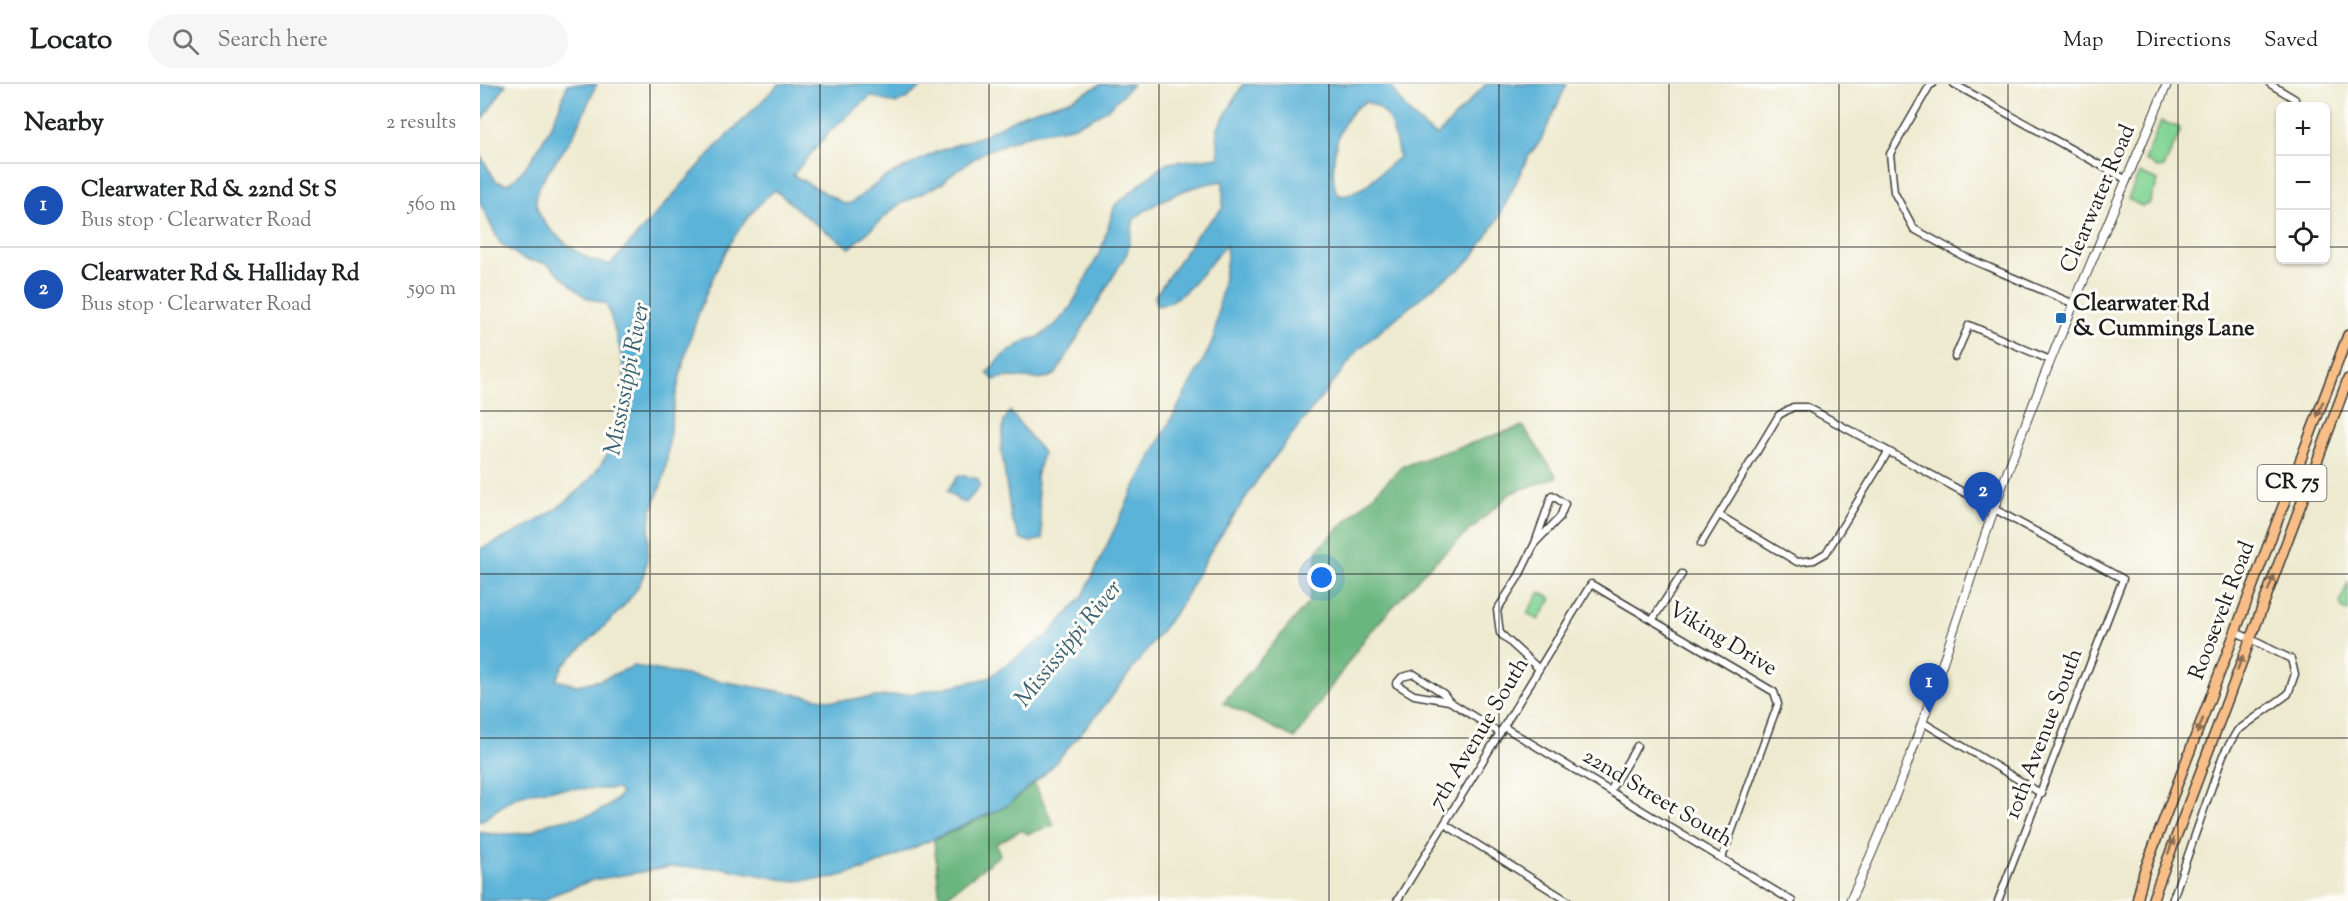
<!DOCTYPE html>
<meta charset="utf-8">
<style>
:root{--surface:#fff;--page:#f6f6f6;--text:#202124;--muted:#757577;--line:#e0e0e0;--accent:#d93025}
body{margin:0;font-family:"Sorts Mill Goudy",serif;background:var(--page);color:var(--text)}
.controls{position:absolute;right:18px;top:18px;display:grid;overflow:hidden;border-radius:9px;box-shadow:0 2px 4px #0004}
.controls button{width:54px;height:54px;display:grid;place-items:center;padding:0;border:0;border-bottom:2px solid var(--line);background:var(--surface);color:var(--text);font:30px sans-serif}
.you{position:absolute;left:842px;top:494px;width:21px;height:21px;margin:-15px;border:4px solid #fff;border-radius:50%;background:#1a73e8;box-shadow:0 0 0 9px #1a73e833}
.badge{display:grid;place-items:center;width:39px;height:39px;border-radius:50%;background:var(--accent);color:#fff;font-size:20px;font-weight:700}
.pin{position:absolute;translate:-50% -50px;filter:drop-shadow(0 2px 3px #0008)}
.pin::after{content:'';position:absolute;top:32px;width:21px;height:18px;background:inherit;clip-path:polygon(0 0,100% 0,50% 100%)}
.list{margin:0;padding:0;list-style:none}
h2{display:flex;justify-content:space-between;align-items:center;height:78px;margin:0;padding:0 24px;font-size:26px}
h2 small{font-size:20px;font-weight:400;color:var(--muted)}
.list li{display:grid;grid-template-columns:39px 1fr auto;gap:18px;align-items:center;box-sizing:border-box;height:84px;padding:0 24px;border-top:2px solid var(--line)}
.list b{display:block;font-size:22px;white-space:nowrap}
.list p{margin:0;font-size:20px;white-space:nowrap;color:var(--muted)}
.list em{font-size:20px;font-style:normal;color:var(--muted)}
.icon{flex:none;width:33px;height:33px;fill:none;stroke:currentColor;stroke-width:2;stroke-linecap:round;stroke-linejoin:round}
.map{position:relative;flex:none;width:1868px;height:817px;overflow:hidden}
header{display:flex;align-items:center;gap:36px;box-sizing:border-box;height:84px;padding:0 30px;background:var(--surface);border-bottom:2px solid var(--line)}
header strong{font-size:28px}
nav{display:flex;gap:33px;margin-inline-start:auto;font-size:21px}
.search{width:420px;height:54px;background:var(--page);display:flex;align-items:center;gap:15px;box-sizing:border-box;padding:0 21px;border-radius:33px;color:var(--muted);font-size:22px}
main{display:flex}
aside{flex:1;background:var(--surface)}
.map>svg:first-child{display:block}
</style>
<header>
<strong>Locato</strong>
<div class="search"><svg class="icon" aria-label="search" viewBox="0 0 24 24"><circle cx="10" cy="10" r="6"/><path d="M15 15l6 6"/></svg>Search here</div>
<nav><a>Map</a><a>Directions</a><a>Saved</a></nav>
</header>
<main>
<aside>
<h2>Nearby<small>2 results</small></h2>
<ul class="list">
<li><span class="badge" style="background:#1a4fb4">1</span><div><b>Clearwater Rd &amp; 22nd St S</b><p>Bus stop · Clearwater Road</p></div><em>560 m</em></li>
<li><span class="badge" style="background:#1a4fb4">2</span><div><b>Clearwater Rd &amp; Halliday Rd</b><p>Bus stop · Clearwater Road</p></div><em>590 m</em></li>
</ul>
</aside>
<div class="map">
<svg width="1868" height="817" viewBox="0 0 1868 817">
<rect width="100%" height="100%" fill="#fdfcf7"/>
<filter id="ink" filterUnits="userSpaceOnUse"><feTurbulence type="fractalNoise" baseFrequency=".0167" numOctaves="2"/><feDisplacementMap in="SourceGraphic" scale="12" xChannelSelector="R" yChannelSelector="G"/><feConvolveMatrix kernelMatrix="1 2 1 2 8 2 1 2 1" color-interpolation-filters="sRGB"/></filter>
<filter id="wash" filterUnits="userSpaceOnUse"><feTurbulence type="fractalNoise" baseFrequency=".008" numOctaves="4" result="noise"/><feDisplacementMap in="SourceGraphic" scale="24" xChannelSelector="R" yChannelSelector="G"/><feGaussianBlur stdDeviation="1.35" result="paint"/><feColorMatrix in="noise" values="0 0 0 0 0 0 0 0 0 0 0 0 0 0 0 0 0 1.4 0 .05"/><feComposite in="paint" operator="in"/></filter>
<g filter="url(#wash)">
<rect width="100%" height="100%" fill="#eeead0"/>
<g fill="#82d495" stroke="#4f7858" stroke-width="1.5">
<polygon points="1681,37 1700,44 1700,48 1684,83 1677,84 1665,76"/>
<polygon points="1659,89 1678,97 1669,120 1661,122 1648,115"/>
<polygon points="1868,498 1868,528 1863,526 1860,520"/>
<polygon points="1060,508 1072,515 1058,536 1047,529"/>
</g>
<g fill="#69b67e" stroke="#42694d" stroke-width="1.5">
<polygon points="1043,342 1077,393 1031,409 947,485 886,553 815,654 743,619 829,518 838,465 923,382"/>
<polygon points="554,699 574,741 548,750 541,746 516,760 520,771 460,817 454,756 525,723"/>
</g>
<g fill="#5bb3d8" stroke="#3c687a" stroke-width="1.5" fill-rule="evenodd">
<polygon points="0,0 26,0 0,40"/>
<path d="M87 0H117C106 21 100 43 86 63 78 74 56 101 56 114 56 133 69 145 82 156 98 169 110 179 131 180L237 62 299 0H445L426 15 415 20 391 12 351 46 313 91 365 120 371 119 404 94 456 68 502 52 546 29 590 16 622 0H653L627 26 606 37 592 43 551 50 504 68 469 92 463 99 417 122 370 164 334 139 295 106C239 149 207 253 194 320 189 343 189 366 185 388 182 402 175 414 172 427 166 452 172 479 158 503 143 528 104 560 83 582L76 596 97 601 120 596 154 582 355 617 438 609 508 594 569 550 603 512 652 408 728 267 734 252 747 174 746 161C728 180 705 219 677 222L675 212 718 149 743 124V97C711 101 679 115 654 135L647 169 576 290C557 301 536 288 514 296L507 289 522 272 547 256 559 253 576 240 590 224 621 166 635 121 686 79 739 73 737 46 763 0H911C920 21 938 40 957 52L1006 0H1087L1061 56 1048 73 1019 134 994 171 983 183 956 201 880 264 780 392 730 468 700 522 627 619 569 686 525 723 386 785 348 795 310 797 243 784 191 783 113 796 75 810 64 817H0V748C5 751 45 750 51 748 57 746 62 741 68 739 92 733 127 733 141 709L137 705C104 706 67 700 35 714 22 720 12 730 0 738V465C75 433 144 392 145 301 145 274 134 246 127 220L105 213 68 180 43 175 20 159 0 119V71L16 97 27 100C51 87 81 26 87 0ZM886 18C912 24 914 50 919 73L884 103 865 112 857 110C847 84 857 29 886 18Z"/>
<polygon points="530,327 563,369 556,393 563,455 551,458 540,455 531,433 521,363 524,337"/>
<polygon points="479,391 498,395 500,402 486,419 479,417 467,407"/>
</g>
</g>
<g filter="url(#ink)">
<g fill="none" stroke-linecap="round" stroke-linejoin="round">
<defs>
<g id="minor">
<polyline points="1453,0 1450,1 1410,70 1414,108 1434,145 1483,172 1594,220"/>
<polyline points="1474,0 1647,96"/>
<polyline points="1790,0 1815,15"/>
<polyline points="1475,273 1489,241 1570,276"/>
<polyline points="1239,431 1317,478 1334,476 1346,469 1408,368"/>
<polyline points="1055,459 1072,411 1085,420 1080,433 1055,459 1039,492 1017,526 1020,549 1059,585"/>
<polyline points="1221,460 1299,331 1313,323 1327,323 1643,495 1518,817"/>
<polyline points="1173,535 1202,490"/>
<polyline points="969,617 934,611 916,600 922,593 934,590 964,610 969,617 1020,649"/>
<polyline points="1444,639 1562,710"/>
<polyline points="1024,643 1312,817"/>
<polyline points="1130,707 1157,662"/>
<polyline points="966,741 1088,817"/>
<polyline points="917,817 1111,500 1294,608 1298,620 1242,774"/>
<polyline points="1692,817 1743,671 1757,647 1808,610 1815,590 1811,575 1756,548"/>
</g>
<path id="tertiary" d="M1370 817C1430 691 1469 557 1514 425 1565 280 1628 141 1687 0"/>
<g id="primary">
<polyline points="1657,817 1664,788 1868,251"/>
<polyline points="1672,817 1868,295"/>
</g>
</defs>
<use href="#minor" stroke="#3c3b37" stroke-width="9"/>
<use href="#tertiary" stroke="#3c3b37" stroke-width="10"/>
<use href="#primary" stroke="#3c3b37" stroke-width="12"/>
<use href="#minor" stroke="#fff" stroke-width="6"/>
<use href="#tertiary" stroke="#fff" stroke-width="8"/>
<use href="#primary" stroke="#f7be87" stroke-width="9"/>
</g>
<defs><path id="oneway-solid" d="M-6-.8H1V-3.2L6.5 0L1 3.2V.8H-6Z" transform="scale(1.5)"/></defs>
<g fill="#8a6d52">
<use href="#oneway-solid" transform="translate(1840 325) rotate(111)"/>
<use href="#oneway-solid" transform="translate(1791 499) rotate(-69)"/>
<use href="#oneway-solid" transform="translate(1760 579) rotate(-69)"/>
<use href="#oneway-solid" transform="translate(1720 642) rotate(111)"/>
<use href="#oneway-solid" transform="translate(1691 762) rotate(-69)"/>
</g>
</g>
<path fill="none" stroke="#1c1c1c" stroke-width="1.5" stroke-opacity="0.55" d="M170 0V817M340 0V817M509 0V817M679 0V817M849 0V817M1019 0V817M1189 0V817M1359 0V817M1528 0V817M1698 0V817M0 163H1800M1846 163H1868M0 327H1868M0 490H1868M0 654H1868"/>
<rect fill="#1f6fb2" stroke="#fdfcf7" stroke-width="2" x="1575" y="228" width="12" height="12" rx="3"/>
<g text-anchor="middle" dominant-baseline="central" stroke-width="6" stroke-linejoin="round" paint-order="stroke">
<rect fill="#fdfcf7" stroke="#605f5e" stroke-width="1.5" x="1777.5" y="381" width="69" height="36" rx="4.5"/>
<g font-size="21" font-weight="bold" fill="#1c1c1c">
<text x="1812" y="399">CR 75</text>
</g>
<g font-size="22" fill="#1c1c1c" stroke="#fdfcf7">
<text transform="translate(1619 115) rotate(-67)">Clearwater Road</text>
<text transform="translate(1743 527) rotate(-69)">Roosevelt Road</text>
<text transform="translate(1242 556) rotate(31)">Viking Drive</text>
<text transform="translate(1000 650) rotate(-59)">7th Avenue South</text>
<text transform="translate(1565 650) rotate(-69)">10th Avenue South</text>
<text transform="translate(1177 715) rotate(31)">22nd Street South</text>
</g>
<g font-size="22" font-weight="bold" fill="#1c1c1c" stroke="#fdfcf7" text-anchor="start">
<text x="1593" y="221">Clearwater Rd<tspan x="1593" dy="25">&amp; Cummings Lane</tspan></text>
</g>
<g font-size="24" font-style="italic" fill="#386071" stroke="#fdfcf7">
<text transform="translate(148 295) rotate(-79)">Mississippi River</text>
<text transform="translate(589 560) rotate(-51)">Mississippi River</text>
</g>
</g>
</svg>
<div class="controls">
<button>+</button>
<button>−</button>
<button><svg class="icon" aria-label="locate" viewBox="0 0 24 24"><circle cx="12" cy="12" r="6"/><path d="M12 2v4M12 18v4M2 12h4M18 12h4"/></svg></button>
</div>
<div class="you"></div>
<div class="pin badge" style="left:1449px;top:629px;background:#1a4fb4">1</div>
<div class="pin badge" style="left:1503px;top:438px;background:#1a4fb4">2</div>
</div>
</main>
